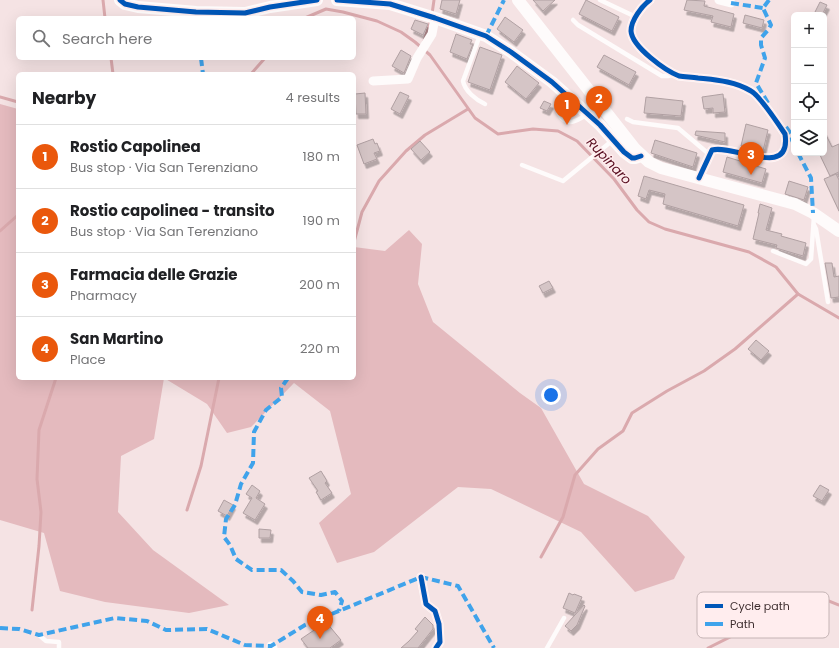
<!DOCTYPE html>
<meta charset="utf-8">
<style>
:root{--surface:#fff;--page:#f2f2f2;--text:#202124;--muted:#757577;--line:#e0e0e0;--accent:#ea580c}
body{margin:0;font-family:Poppins,sans-serif;background:var(--page);color:var(--text)}
.controls{position:absolute;right:12px;top:12px;display:grid;overflow:hidden;border-radius:6px;box-shadow:0 4px 16px #0002}
.controls button{width:36px;height:36px;display:grid;place-items:center;padding:0;border:0;border-bottom:1px solid var(--line);background:var(--surface);color:var(--text);font:20px sans-serif}
.you{position:absolute;left:551px;top:395px;width:14px;height:14px;margin:-10px;border:3px solid #fff;border-radius:50%;background:#1a73e8;box-shadow:0 0 0 6px #1a73e833}
.badge{display:grid;place-items:center;width:26px;height:26px;border-radius:50%;background:var(--accent);color:#fff;font-size:13px;font-weight:700}
.pin{position:absolute;translate:-50% -33px;filter:drop-shadow(0 1px 2px #0008)}
.pin::after{content:'';position:absolute;top:21px;width:14px;height:12px;background:inherit;clip-path:polygon(0 0,100% 0,50% 100%)}
.list{margin:0;padding:0;list-style:none}
h2{display:flex;justify-content:space-between;align-items:center;height:52px;margin:0;padding:0 16px;font-size:17px}
h2 small{font-size:13px;font-weight:400;color:var(--muted)}
.list li{display:grid;grid-template-columns:26px 1fr auto;gap:12px;align-items:center;box-sizing:border-box;height:64px;padding:0 16px;border-top:1px solid var(--line)}
.list b{display:block;font-size:15px;white-space:nowrap}
.list p{margin:0;font-size:13px;white-space:nowrap;color:var(--muted)}
.list em{font-size:13px;font-style:normal;color:var(--muted)}
.icon{flex:none;width:22px;height:22px;fill:none;stroke:currentColor;stroke-width:2;stroke-linecap:round;stroke-linejoin:round}
.map{position:relative;flex:none;width:839px;height:648px;overflow:hidden}
.search{position:absolute;background:var(--surface);box-shadow:0 4px 16px #0002;left:16px;top:16px;width:340px;height:44px;display:flex;align-items:center;gap:10px;box-sizing:border-box;padding:0 14px;border-radius:6px;color:var(--muted);font-size:15px}
.panel{position:absolute;background:var(--surface);box-shadow:0 4px 16px #0002;left:16px;top:72px;width:340px;height:308px;border-radius:6px}
.map>svg:first-child{display:block}
</style>
<div class="map">
<svg width="839" height="648" viewBox="0 0 839 648">
<defs>
<filter id="shadow"><feDropShadow dx="2.5" dy="4.5" stdDeviation="0" flood-color="#0004"/></filter>
</defs>
<rect width="100%" height="100%" fill="#f5e3e4"/>
<polygon fill="#e4babe" points="0,104 18,109 18,378 354,378 354,247 385,251 409,230 422,244 418,284 433,322 520,393 541,408 584,484 648,516 685,557 674,579 635,592 581,532 491,489 458,487 374,552 337,563 319,523 351,494 330,411 294,383 251,427 227,433 207,404 164,378 154,439 121,456 118,512 153,550 229,605 189,613 105,602 60,591 44,533 0,520"/>
<g fill="none" stroke-linecap="round" stroke-linejoin="round">
<g stroke="#daa9ad" stroke-width="3">
<polyline points="103,0 105,18"/>
<polyline points="432,14 434,0"/>
<polyline points="305,18 326,9 343,12 377,21 401,32 415,42 430,55 475,118 498,134 533,129 558,131 577,141 614,179 637,210 649,222 665,229 749,252 776,267 798,294 839,318"/>
<polyline points="424,41 430,23"/>
<polyline points="111,58 113,74"/>
<polyline points="251,74 265,58"/>
<polyline points="0,97 18,102"/>
<polyline points="0,231 18,215"/>
<polyline points="354,250 354,242 362,212 379,181 406,151 425,135 468,109"/>
<polyline points="187,510 201,466 219,378"/>
<polyline points="541,557 563,517 575,475 598,449 623,431 632,413 667,391 704,371 735,349 798,294"/>
<polyline points="32,610 39,546 41,512 37,479 39,430 56,378"/>
<polyline points="708,648 814,595 839,605"/>
</g>
</g>
<g fill="#d5c5c6" stroke="#b0a0a2" filter="url(#shadow)">
<polygon points="442,0 460,0 456,14 440,9"/>
<polygon points="533,0 555,0 543,11"/>
<polygon points="586,0 619,17 612,31 579,14"/>
<polygon points="687,0 705,1 704,6 734,14 731,27 711,22 713,16 684,10"/>
<polygon points="820,2 827,5 822,15 815,12"/>
<polygon points="745,15 764,20 762,28 743,23"/>
<polygon points="505,17 523,30 514,42 497,29"/>
<polygon points="415,20 428,24 423,35 411,29"/>
<polygon points="456,34 472,40 470,44 473,44 467,59 450,52"/>
<polygon points="480,47 502,55 490,90 468,82"/>
<polygon points="401,50 411,56 404,73 392,66"/>
<polygon points="604,55 636,72 629,85 597,67"/>
<polygon points="517,66 539,83 526,99 505,82"/>
<polygon points="400,92 409,96 400,114 391,109"/>
<polygon points="365,93 366,114 356,114 355,94"/>
<polygon points="723,94 725,112 713,113 713,108 704,109 702,97"/>
<polygon points="646,97 683,101 681,116 644,113"/>
<polygon points="544,101 551,104 547,111 540,108"/>
<polygon points="746,124 768,130 763,151 741,146"/>
<polygon points="696,131 725,133 725,142 695,135"/>
<polygon points="824,131 832,147 839,144 839,172 830,176 819,153 824,153"/>
<polygon points="373,139 375,144 377,143 380,151 374,153 377,159 364,164 357,145"/>
<polygon points="655,140 697,153 693,167 651,153"/>
<polygon points="420,141 430,152 421,160 411,149"/>
<polygon points="727,157 766,169 762,183 723,172"/>
<polygon points="836,174 839,180 839,211 824,179"/>
<polygon points="644,176 744,205 738,226 663,204 665,194 649,190 646,199 638,196"/>
<polygon points="789,181 808,187 804,200 785,194"/>
<polygon points="760,204 772,208 766,230 782,234 781,236 806,243 803,256 776,248 777,245 753,239 759,213 758,213"/>
<polygon points="825,263 832,263 834,277 839,276 839,297 831,298"/>
<polygon points="549,281 553,288 543,293 539,286"/>
<polygon points="756,340 769,351 761,360 748,349"/>
<polygon points="321,471 327,481 325,483 332,493 321,500 316,492 318,491 309,478"/>
<polygon points="252,485 260,491 256,498 265,504 255,520 243,513 252,498 246,494"/>
<polygon points="820,485 829,490 822,501 813,496"/>
<polygon points="224,500 233,505 227,516 218,511"/>
<polygon points="259,529 271,530 270,538 259,538"/>
<polygon points="569,593 573,595 574,594 582,597 575,613 563,608"/>
<polygon points="584,605 585,606 577,625 571,631 565,626"/>
<polygon points="425,617 433,625 433,629 418,648 401,648 409,641 418,631 415,629"/>
<polygon points="326,622 341,640 330,648 308,648 301,639"/>
</g>
<g fill="none" stroke-linecap="round" stroke-linejoin="round">
<g stroke="#fefbfb" stroke-width="4.5">
<polyline points="600,0 636,17"/>
<polyline points="573,20 578,25 662,76 668,76 674,74"/>
<path d="M480 35 463 81C465 91 476 100 485 104"/>
<path d="M564 93C559 101 554 109 561 117 562 119 566 122 569 122 575 123 582 117 587 115"/>
<polyline points="627,119 633,122 678,128 710,155"/>
<polyline points="522,165 563,181 613,140"/>
<polyline points="814,225 816,229 828,302"/>
<polyline points="773,251 806,264 811,259 814,216"/>
<polyline points="39,635 46,641 59,642 59,648"/>
<polyline points="547,648 564,618"/>
</g>
<g stroke="#fefbfb" stroke-width="9">
<path d="M650 0C642 6 631 20 631 31 632 47 666 71 679 76 685 77 692 77 698 78 716 80 734 81 751 91 759 95 779 125 785 134 792 180 734 144 712 150L699 178"/>
<polyline points="719,0 731,3"/>
<polyline points="373,81 408,79 417,58 432,34 435,18"/>
<polyline points="421,577 426,604 435,611 439,624 440,642 436,648"/>
<polyline points="271,646 273,648"/>
</g>
<g stroke="#fefbfb" stroke-width="12">
<polyline points="120,0 125,4 138,7 196,12 245,13 270,7 317,0"/>
<polyline points="337,0 390,4 435,18 486,36 511,52 552,82 600,125 624,152 632,158 635,158 641,156"/>
<polyline points="518,0 635,149 649,162 661,168 795,204 813,213 839,231"/>
</g>
<g stroke="#3fa3eb" stroke-width="4" stroke-dasharray="8 4" stroke-linecap="butt">
<polyline points="731,3 763,8"/>
<polyline points="486,36 504,0"/>
<polyline points="201,58 203,74"/>
<polyline points="768,103 756,83 765,58 761,45 761,38 768,30 771,25 763,8 769,0"/>
<polyline points="786,127 791,134 792,140 794,144"/>
<polyline points="798,153 811,178 813,213"/>
<polyline points="288,378 281,388 282,397 266,410 254,432 253,463 241,484 235,505 226,519 224,537 230,545 236,559 252,570 281,570 293,581 302,592 321,595 335,592 342,601 339,611"/>
<polyline points="0,628 19,629 39,635 115,618 147,621 166,630 207,629 245,645 271,646 305,625 421,577 458,586 494,648"/>
</g>
<defs>
<g id="cycleway">
<polyline points="120,0 125,4 138,7 196,12 245,13 270,7 317,0"/>
<polyline points="337,0 390,4 435,18 486,36 511,52 552,82 600,125 624,152 632,158 635,158 641,156"/>
<path d="M650 0C642 6 631 20 631 31 632 47 666 71 679 76 685 77 692 77 698 78 716 80 734 81 751 91 759 95 779 125 785 134 792 180 734 144 712 150L699 178"/>
<polyline points="421,577 426,604 435,611 439,624 440,642 436,648"/>
</g>
</defs>
<use href="#cycleway" stroke="#ffedee" stroke-width="8"/>
<use href="#cycleway" stroke="#0057b8" stroke-width="5"/>
</g>
<g text-anchor="middle" dominant-baseline="central" stroke-width="3" stroke-linejoin="round" paint-order="stroke">
<g font-size="13" font-style="italic" fill="#580d1f" stroke="#ffedee">
<text transform="translate(609 161) rotate(47)">Rupinaro</text>
</g>
</g>
<rect x="697" y="592" width="132" height="46" rx="6" fill="#ffedee" stroke="#c5b4b5" stroke-width="1"/>
<rect x="705" y="604" width="18" height="4" fill="#0057b8"/>
<rect x="705" y="622" width="18" height="4" fill="#3fa3eb"/>
<g font-size="11" fill="#3e2e2f">
<text x="730" y="610">Cycle path</text>
<text x="730" y="628">Path</text>
</g>
</svg>
<div class="controls">
<button>+</button>
<button>−</button>
<button><svg class="icon" aria-label="locate" viewBox="0 0 24 24"><circle cx="12" cy="12" r="6"/><path d="M12 2v4M12 18v4M2 12h4M18 12h4"/></svg></button>
<button><svg class="icon" aria-label="layers" viewBox="0 0 24 24"><path d="M12 4l9 5-9 5-9-5zM3 14l9 5 9-5"/></svg></button>
</div>
<div class="you"></div>
<div class="pin badge" style="left:567px;top:125px">1</div>
<div class="pin badge" style="left:599px;top:119px">2</div>
<div class="pin badge" style="left:751px;top:175px">3</div>
<div class="pin badge" style="left:320px;top:639px">4</div>
<div class="search"><svg class="icon" aria-label="search" viewBox="0 0 24 24"><circle cx="10" cy="10" r="6"/><path d="M15 15l6 6"/></svg>Search here</div>
<section class="panel">
<h2>Nearby<small>4 results</small></h2>
<ul class="list">
<li><span class="badge">1</span><div><b>Rostio Capolinea</b><p>Bus stop · Via San Terenziano</p></div><em>180 m</em></li>
<li><span class="badge">2</span><div><b>Rostio capolinea - transito</b><p>Bus stop · Via San Terenziano</p></div><em>190 m</em></li>
<li><span class="badge">3</span><div><b>Farmacia delle Grazie</b><p>Pharmacy</p></div><em>200 m</em></li>
<li><span class="badge">4</span><div><b>San Martino</b><p>Place</p></div><em>220 m</em></li>
</ul>
</section>
</div>
